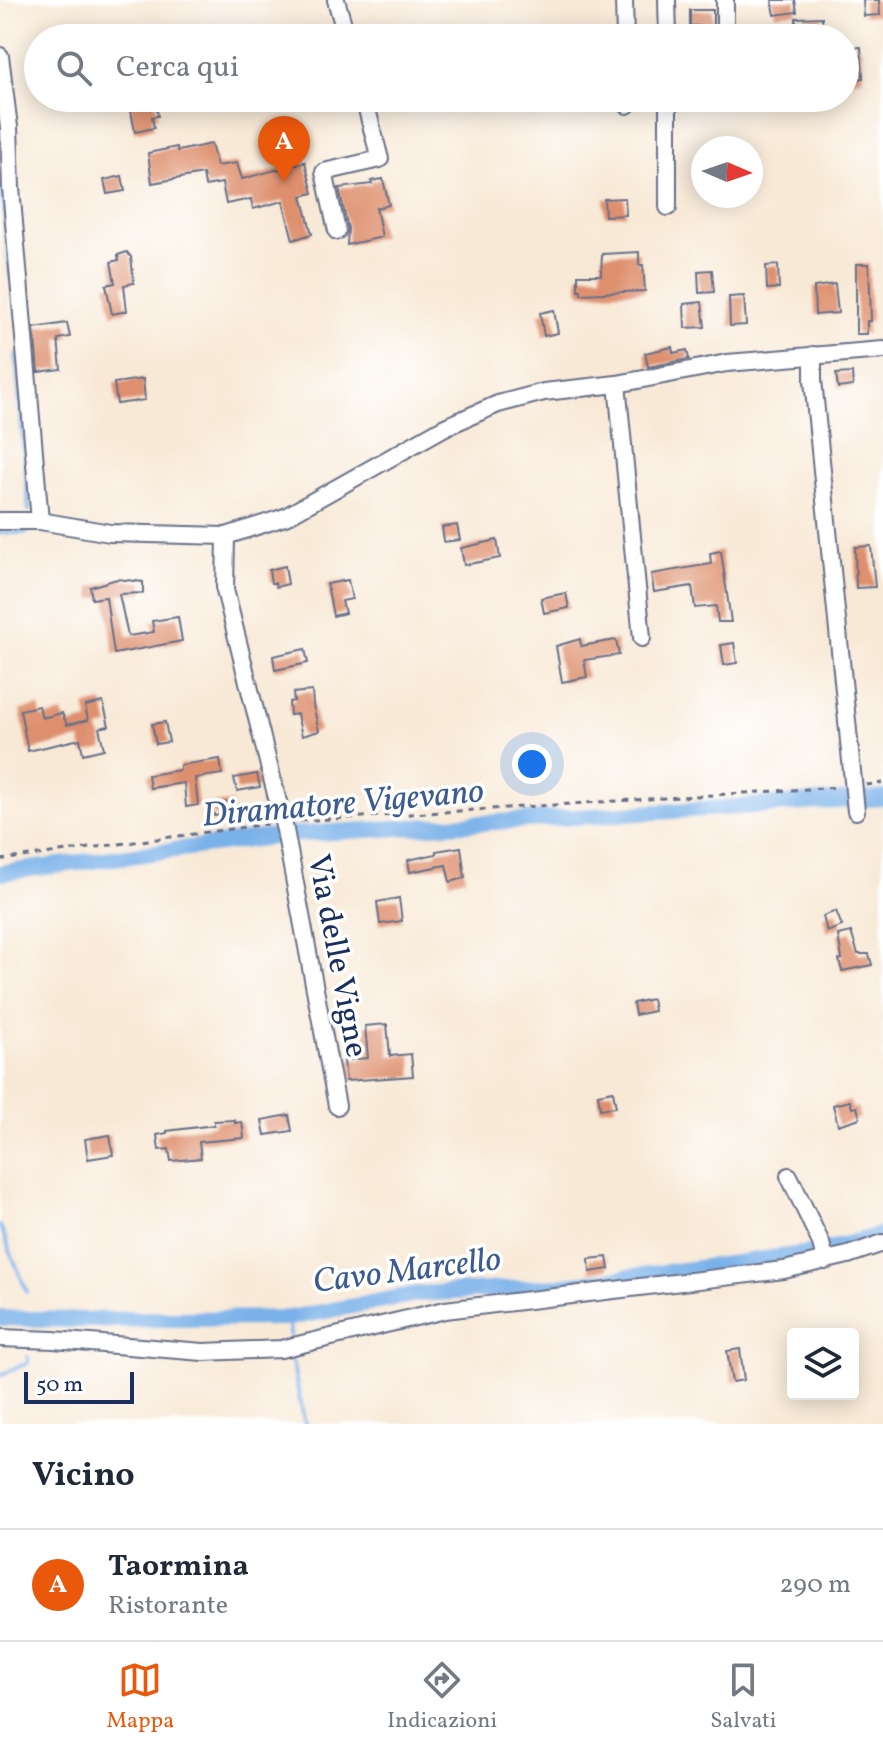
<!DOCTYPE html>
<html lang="it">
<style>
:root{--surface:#fff;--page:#f6f6f7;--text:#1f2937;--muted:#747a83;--line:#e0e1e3;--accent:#ea580c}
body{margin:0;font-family:Vollkorn,serif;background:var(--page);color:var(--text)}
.controls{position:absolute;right:24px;bottom:24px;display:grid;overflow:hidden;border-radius:8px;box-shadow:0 4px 20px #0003}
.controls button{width:72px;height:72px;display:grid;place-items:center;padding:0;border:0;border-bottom:2px solid var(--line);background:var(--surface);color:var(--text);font:40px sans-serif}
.compass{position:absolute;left:691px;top:136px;width:72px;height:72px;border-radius:50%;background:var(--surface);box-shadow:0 4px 20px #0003;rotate:92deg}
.scale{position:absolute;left:24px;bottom:20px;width:110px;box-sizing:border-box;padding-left:8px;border:4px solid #1b2f5e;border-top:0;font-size:22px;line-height:28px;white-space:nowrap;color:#1b2f5e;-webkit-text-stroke:6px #fff;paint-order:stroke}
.you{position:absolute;left:532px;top:764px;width:28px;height:28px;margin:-20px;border:6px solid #fff;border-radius:50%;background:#1a73e8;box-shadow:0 0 0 12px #1a73e833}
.badge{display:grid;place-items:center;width:52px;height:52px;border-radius:50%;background:var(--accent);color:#fff;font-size:26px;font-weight:700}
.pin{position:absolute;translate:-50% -66px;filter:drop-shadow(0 2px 4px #0008)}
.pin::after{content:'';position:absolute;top:42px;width:28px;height:24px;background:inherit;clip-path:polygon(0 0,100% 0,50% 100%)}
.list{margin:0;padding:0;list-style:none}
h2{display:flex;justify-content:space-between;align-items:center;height:104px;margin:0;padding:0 32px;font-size:34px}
h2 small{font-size:26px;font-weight:400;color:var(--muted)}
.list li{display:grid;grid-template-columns:52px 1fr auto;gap:24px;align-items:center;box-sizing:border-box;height:112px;padding:0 32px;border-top:2px solid var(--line)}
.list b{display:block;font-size:30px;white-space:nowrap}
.list p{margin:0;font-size:26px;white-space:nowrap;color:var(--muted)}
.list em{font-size:26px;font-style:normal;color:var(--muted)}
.icon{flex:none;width:44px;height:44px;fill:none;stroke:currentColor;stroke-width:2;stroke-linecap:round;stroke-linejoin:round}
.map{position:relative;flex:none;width:883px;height:1424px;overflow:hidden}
.search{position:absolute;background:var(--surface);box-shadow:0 4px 20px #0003;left:24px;right:24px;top:24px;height:88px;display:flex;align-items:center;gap:20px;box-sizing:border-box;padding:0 28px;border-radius:44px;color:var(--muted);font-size:30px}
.sheet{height:216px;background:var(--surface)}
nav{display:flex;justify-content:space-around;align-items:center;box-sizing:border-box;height:112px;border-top:2px solid var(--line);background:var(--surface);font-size:22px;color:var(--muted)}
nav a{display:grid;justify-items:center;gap:4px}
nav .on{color:var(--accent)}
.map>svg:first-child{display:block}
</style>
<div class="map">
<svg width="883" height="1424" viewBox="0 0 883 1424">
<rect width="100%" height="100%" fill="#fff"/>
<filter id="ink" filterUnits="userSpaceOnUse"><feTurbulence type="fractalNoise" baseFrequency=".0125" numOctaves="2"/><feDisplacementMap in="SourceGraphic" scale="16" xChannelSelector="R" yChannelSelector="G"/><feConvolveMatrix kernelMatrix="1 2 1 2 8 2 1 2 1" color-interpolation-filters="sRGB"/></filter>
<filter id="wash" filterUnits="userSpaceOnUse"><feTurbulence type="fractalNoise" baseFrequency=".006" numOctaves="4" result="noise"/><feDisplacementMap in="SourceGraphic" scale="32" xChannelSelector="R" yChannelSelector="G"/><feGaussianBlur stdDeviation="1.8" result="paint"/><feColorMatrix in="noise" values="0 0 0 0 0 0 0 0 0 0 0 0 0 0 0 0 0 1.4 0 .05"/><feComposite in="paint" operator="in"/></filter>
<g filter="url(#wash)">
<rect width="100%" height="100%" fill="#f8e9d6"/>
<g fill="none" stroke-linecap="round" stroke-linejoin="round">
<g stroke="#79b1e9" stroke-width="4">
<polyline points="0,174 11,279"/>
<polyline points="16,355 29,510"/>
<polyline points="0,533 26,533 31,529"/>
<polyline points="0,1226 27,1292"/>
<polyline points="289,1318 290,1336"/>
<polyline points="290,1352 305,1424"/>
<polyline points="0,1375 28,1363 28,1357"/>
</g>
<g stroke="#79b1e9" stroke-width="16">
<polyline points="0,873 286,835 883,798"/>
<polyline points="826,1250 883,1234"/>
<polyline points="0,1318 72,1320 289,1318 417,1294 560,1286 818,1252"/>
</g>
</g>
<g id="blocks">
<g fill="#de8f6d">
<polygon points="772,0 795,0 797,12 775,15"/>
<polygon points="863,0 879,0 880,15 864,16"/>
<polygon points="690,10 713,10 713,35 699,35 699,26 690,26"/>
<polygon points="822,17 823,35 796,38 796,18"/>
<polygon points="861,47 863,78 851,81 850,69 846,69 846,48"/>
<polygon points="145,98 155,98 158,116 152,117 154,128 135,132 129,101"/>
<polygon points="211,144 217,166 237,163 242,179 305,162 313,193 302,196 312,234 293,240 283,201 253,209 251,199 226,204 222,183 205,186 203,174 152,183 148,153 177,147 178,151"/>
<polygon points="122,176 125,191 107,194 104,180"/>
<polygon points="383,179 389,205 376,208 382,237 347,245 348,229 339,188 372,184 371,181"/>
<polygon points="625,198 626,215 605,216 604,199"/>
<polygon points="127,252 131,257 134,283 124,285 127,311 112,314 106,285 115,283 111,262 119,260 118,255"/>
<polygon points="639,252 639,265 643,265 645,291 581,294 581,290 578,290 578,275 601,275 602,254"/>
<polygon points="856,264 869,264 871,321 867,321 867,334 856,334"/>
<polygon points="778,265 779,288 767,289 766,266"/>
<polygon points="712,270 714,292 699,293 698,271"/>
<polygon points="835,284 838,313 815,315 814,287"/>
<polygon points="744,296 746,325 730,326 729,297"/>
<polygon points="702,302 705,327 685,328 684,304"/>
<polygon points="554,310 558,333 544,336 540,313"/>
<polygon points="67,323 70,337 58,339 61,369 38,372 34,328"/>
<polygon points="672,347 673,353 687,350 689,359 648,367 645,353"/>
<polygon points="852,373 853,386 838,388 836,374"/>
<polygon points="143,379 145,400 117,404 114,383"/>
<polygon points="457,525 460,540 444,542 442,527"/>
<polygon points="497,540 500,558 464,565 461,548"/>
<polygon points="871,546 875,587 856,588 855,547"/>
<polygon points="721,551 731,622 718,622 716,606 695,608 692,586 654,592 651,574 711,564 710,553"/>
<polygon points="285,566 288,584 276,587 275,583 271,583 269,570"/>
<polygon points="117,579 143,582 143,593 119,594 128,636 154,632 152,621 178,617 182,641 114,654 106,597 92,599 90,587"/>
<polygon points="348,580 352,599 342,601 345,613 333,616 327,584"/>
<polygon points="566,593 569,608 544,613 541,598"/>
<polygon points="580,639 581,646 616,640 619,655 584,660 587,677 562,682 556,646"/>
<polygon points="734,643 737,663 724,665 721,645"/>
<polygon points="305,649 308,663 275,670 273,656"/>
<polygon points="312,691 313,705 319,731 302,736 297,714 290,715 289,702 294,701 293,693"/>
<polygon points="103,702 109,726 99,728 104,749 83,754 80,739 28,751 20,710 39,706 42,718 62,713 67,725 88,720 85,706"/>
<polygon points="165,722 169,742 156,744 152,724"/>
<polygon points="220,759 222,774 195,778 198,805 186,807 184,783 150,788 148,775 180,770 180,765"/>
<polygon points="257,774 260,787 237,791 234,778"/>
<polygon points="232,802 234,813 214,816 212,804"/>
<polygon points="461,847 465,878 450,882 446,865 410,872 408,860 436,854 436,851"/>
<polygon points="399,898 402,921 380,924 377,902"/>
<polygon points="836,911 842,926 827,932 823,916"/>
<polygon points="851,932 858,954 869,954 872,965 842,971 839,960 842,959 838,935"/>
<polygon points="652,999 654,1011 635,1015 633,1003"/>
<polygon points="387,1024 390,1056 411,1054 413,1076 346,1081 344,1060 368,1058 365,1026"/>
<polygon points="613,1091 616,1107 600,1109 598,1094"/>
<polygon points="850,1101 852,1108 857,1107 860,1118 838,1125 833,1105"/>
<polygon points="289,1115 292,1131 265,1135 262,1120"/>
<polygon points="235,1120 235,1123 242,1122 244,1138 199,1142 201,1158 171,1161 169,1149 159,1150 157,1135 167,1133 167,1131 214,1125 214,1121"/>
<polygon points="110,1135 113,1155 88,1159 85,1139"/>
<polygon points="607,1257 609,1269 590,1272 589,1259"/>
<polygon points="740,1349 744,1380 732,1382 727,1351"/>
</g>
</g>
</g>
<g filter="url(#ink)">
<use href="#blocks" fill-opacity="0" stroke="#687088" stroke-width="2"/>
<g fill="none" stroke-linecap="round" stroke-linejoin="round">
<defs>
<g id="minor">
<polyline points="336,0 347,38"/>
<polyline points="624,0 625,38"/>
<polyline points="667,0 668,38"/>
<polyline points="725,0 725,38"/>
<polyline points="0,56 9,127 11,188 40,521"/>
<polyline points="627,98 627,105"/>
<polyline points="668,98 668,207"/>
<polyline points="337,231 324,172 380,159 364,98"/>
<polyline points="813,355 813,380 856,811"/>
<polyline points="617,384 642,638"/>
<polyline points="0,521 40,521 110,533 226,536 285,517 445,427 498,404 544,392 617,384 727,363 883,350"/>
<polyline points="226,536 225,590 285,830 337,1106"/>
<polyline points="789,1176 821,1243 825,1261"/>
<polyline points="0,1338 53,1340 203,1352 281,1349 445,1310 784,1270 848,1255 883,1243"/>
</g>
</defs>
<use href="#minor" stroke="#687088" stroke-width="20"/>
<g stroke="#687088" stroke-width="3" stroke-dasharray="6 6" stroke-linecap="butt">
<polyline points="866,785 883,783"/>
<polyline points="300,821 839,787"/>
<polyline points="0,860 268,824"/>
</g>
<use href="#minor" stroke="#fff" stroke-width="16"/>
</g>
</g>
<g text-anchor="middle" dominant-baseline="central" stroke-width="7" stroke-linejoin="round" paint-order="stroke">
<g font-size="32" fill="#1b2f5e" stroke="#fff">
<text transform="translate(336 956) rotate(79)">Via delle Vigne</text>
</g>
<g font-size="34" font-style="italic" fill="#3c5c8f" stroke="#fff">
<text transform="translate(343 805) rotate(-5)">Diramatore Vigevano</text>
<text transform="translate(407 1272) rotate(-7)">Cavo Marcello</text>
</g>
</g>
</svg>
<div class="controls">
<button><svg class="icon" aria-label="layers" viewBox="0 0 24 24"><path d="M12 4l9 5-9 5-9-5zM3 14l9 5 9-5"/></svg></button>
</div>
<svg class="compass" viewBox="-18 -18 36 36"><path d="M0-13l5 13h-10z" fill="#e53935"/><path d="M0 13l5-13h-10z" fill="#747a83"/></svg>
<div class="scale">50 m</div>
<div class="you"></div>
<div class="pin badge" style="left:284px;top:182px">A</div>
<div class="search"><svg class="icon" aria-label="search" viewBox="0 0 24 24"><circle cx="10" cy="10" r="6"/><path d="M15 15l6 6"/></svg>Cerca qui</div>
</div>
<section class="sheet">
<h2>Vicino<small></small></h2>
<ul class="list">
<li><span class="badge">A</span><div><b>Taormina</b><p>Ristorante</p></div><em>290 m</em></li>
</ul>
</section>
<nav>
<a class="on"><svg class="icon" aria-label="map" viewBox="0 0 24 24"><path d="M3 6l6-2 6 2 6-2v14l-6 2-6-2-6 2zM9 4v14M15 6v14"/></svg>Mappa</a>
<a><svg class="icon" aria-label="directions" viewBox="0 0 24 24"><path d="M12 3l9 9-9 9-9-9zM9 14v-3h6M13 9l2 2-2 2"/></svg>Indicazioni</a>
<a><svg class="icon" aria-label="saved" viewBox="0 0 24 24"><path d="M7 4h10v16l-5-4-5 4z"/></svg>Salvati</a>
</nav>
